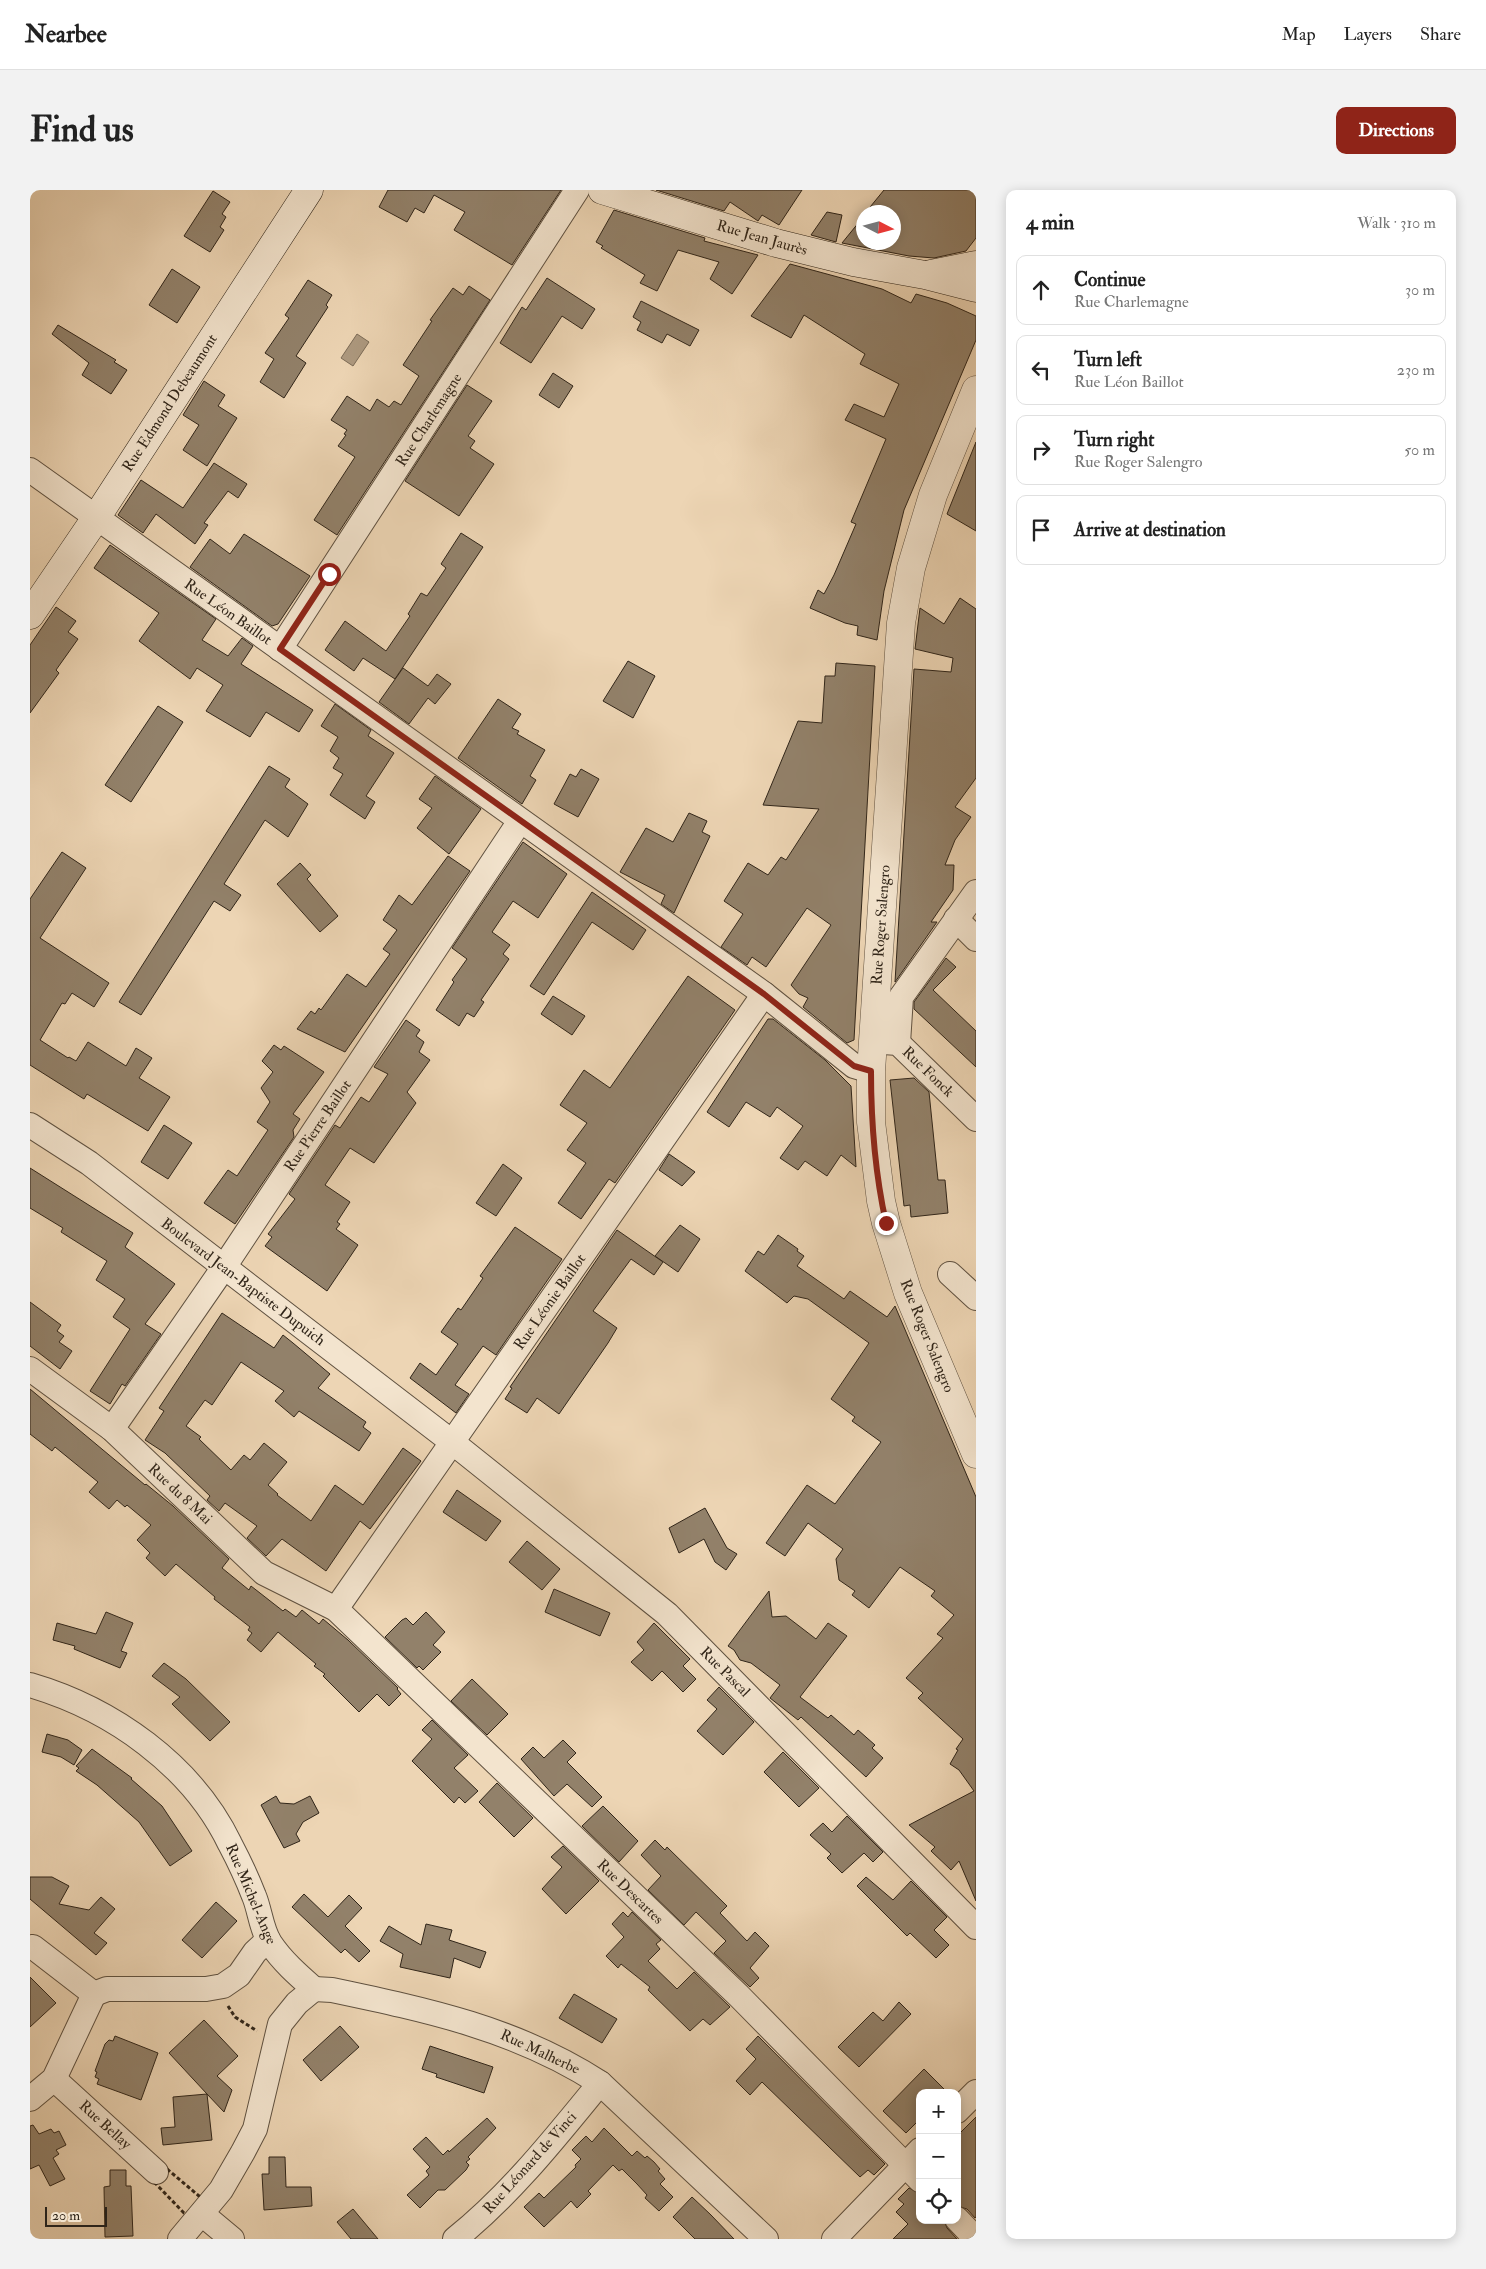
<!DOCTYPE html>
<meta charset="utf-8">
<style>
:root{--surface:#fff;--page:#f2f2f2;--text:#222;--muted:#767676;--line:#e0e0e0;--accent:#8f2418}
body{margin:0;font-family:"IM FELL Double Pica",serif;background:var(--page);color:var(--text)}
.controls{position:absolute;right:15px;bottom:15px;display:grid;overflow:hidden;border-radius:10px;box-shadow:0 2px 12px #0003}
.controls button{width:45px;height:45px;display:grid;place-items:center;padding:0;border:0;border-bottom:1px solid var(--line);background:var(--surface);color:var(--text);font:25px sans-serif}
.compass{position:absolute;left:826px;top:15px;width:45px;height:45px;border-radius:50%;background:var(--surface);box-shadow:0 2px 12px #0003;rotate:96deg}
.scale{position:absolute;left:15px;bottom:12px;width:62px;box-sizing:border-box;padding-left:5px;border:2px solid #302519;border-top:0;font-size:14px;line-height:18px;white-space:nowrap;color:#302519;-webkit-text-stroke:4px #f3e4ce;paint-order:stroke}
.stop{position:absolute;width:15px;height:15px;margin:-11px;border:4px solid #8f2418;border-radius:50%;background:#fff}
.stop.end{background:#8f2418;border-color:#fff;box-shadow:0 1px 5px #0008}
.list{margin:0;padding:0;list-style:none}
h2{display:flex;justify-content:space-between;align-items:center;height:65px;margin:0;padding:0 20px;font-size:21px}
h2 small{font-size:16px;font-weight:400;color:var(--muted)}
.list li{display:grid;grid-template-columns:32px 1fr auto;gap:15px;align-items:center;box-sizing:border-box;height:70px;margin:0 10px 10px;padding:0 10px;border:1px solid var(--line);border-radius:10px}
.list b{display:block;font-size:19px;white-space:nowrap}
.list p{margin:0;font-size:16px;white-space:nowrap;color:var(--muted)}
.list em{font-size:16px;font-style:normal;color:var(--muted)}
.icon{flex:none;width:28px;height:28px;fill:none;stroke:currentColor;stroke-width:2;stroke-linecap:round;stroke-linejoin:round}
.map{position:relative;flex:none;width:946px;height:2049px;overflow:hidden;border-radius:10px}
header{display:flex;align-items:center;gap:30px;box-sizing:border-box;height:70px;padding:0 25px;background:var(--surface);border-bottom:1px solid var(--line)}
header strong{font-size:24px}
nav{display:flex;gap:28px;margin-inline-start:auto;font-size:18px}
.intro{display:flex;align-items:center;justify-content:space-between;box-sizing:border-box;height:120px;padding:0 30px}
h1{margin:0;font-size:35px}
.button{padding:12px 22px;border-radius:10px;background:var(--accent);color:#fff;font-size:18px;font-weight:700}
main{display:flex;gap:30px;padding:0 30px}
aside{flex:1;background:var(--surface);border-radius:10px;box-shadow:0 2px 12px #0003}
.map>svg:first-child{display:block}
</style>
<header>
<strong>Nearbee</strong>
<nav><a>Map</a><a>Layers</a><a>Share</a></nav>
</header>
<div class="intro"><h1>Find us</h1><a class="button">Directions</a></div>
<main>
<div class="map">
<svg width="946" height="2049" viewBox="0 0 946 2049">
<rect width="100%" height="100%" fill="#edd5b4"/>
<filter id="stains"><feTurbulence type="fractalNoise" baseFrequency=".004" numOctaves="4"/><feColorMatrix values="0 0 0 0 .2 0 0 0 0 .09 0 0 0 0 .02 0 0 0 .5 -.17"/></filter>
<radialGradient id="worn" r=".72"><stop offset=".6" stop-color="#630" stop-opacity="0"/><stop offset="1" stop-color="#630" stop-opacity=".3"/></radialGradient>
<polygon fill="#ad997f" stroke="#7b6b56" points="327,144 339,152 323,176 311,168"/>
<g fill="#92816a" stroke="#302519">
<polygon points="358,0 531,0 482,75 424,40 435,22 404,5 394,23 385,18 377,32 349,17"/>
<polygon points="626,0 772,0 749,35 732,25 728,31 700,12 694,21"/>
<polygon points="854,0 946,0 946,48 936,61 904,68 879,66 812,53 834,26 834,52 864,52 864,22 836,22"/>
<polygon points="183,1 200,12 192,24 196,27 190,37 194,40 180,62 154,46"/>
<polygon points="584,20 675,48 674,51 728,65 702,104 680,89 689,72 648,60 627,101 610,93 615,85 571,58 573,56 566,52"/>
<polygon points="797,22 812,25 806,52 781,45"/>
<polygon points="760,74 852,99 881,113 886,104 917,113 946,126 946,150 874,320 854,401 847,450 827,445 828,436 815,433 780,418 788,400 794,404 804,385 826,334 821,332 856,249 815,230 824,214 854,227 869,194 830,174 835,164 774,125 761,148 721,126"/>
<polygon points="142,79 170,97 147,133 119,115"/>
<polygon points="517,88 565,119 552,139 532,126 501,173 470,153 492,117 496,120"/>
<polygon points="278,90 302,105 296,115 298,117 266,166 276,173 254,208 230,192 244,169 235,163 259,128 255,125"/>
<polygon points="439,96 460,110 307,345 284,330 325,267 308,256 316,245 314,244 317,240 301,230 317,206 340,221 347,209 359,217 364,211 371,215 389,186 373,175 402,131 400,130 423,98 433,105"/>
<polygon points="611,111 669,140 660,156 637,144 632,153 607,140 611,132 603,127"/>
<polygon points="28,135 86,170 84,172 97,180 81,204 52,185 59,173 22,144"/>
<polygon points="523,183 543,196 529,218 509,205"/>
<polygon points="174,191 195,205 188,216 207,228 177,276 153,260 169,235 153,225"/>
<polygon points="437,195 462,211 438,246 445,251 440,258 464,274 429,326 375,291"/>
<polygon points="946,252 946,341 917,324"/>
<polygon points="184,273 217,294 208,308 198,301 174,333 178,335 165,354 126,324 113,343 88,325 111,290 153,318"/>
<polygon points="431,343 453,357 365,489 333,468 324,481 295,460 315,431 356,461 380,426 378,424 391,403 397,406 416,378 411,374"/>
<polygon points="214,344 280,386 248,434 242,436 160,377 180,349 200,364"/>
<polygon points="80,355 186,429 172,450 198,466 212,448 223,456 211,474 283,520 269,542 236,522 220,547 176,521 193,495 167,478 160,489 109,451 129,423 64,378"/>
<polygon points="930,408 946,419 946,588 925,617 941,627 925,650 915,675 924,675 923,700 901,732 907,732 865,792 884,479 921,482 923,468 885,459 890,418 914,434"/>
<polygon points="26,417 46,431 38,442 48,449 26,480 29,483 0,523 0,455"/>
<polygon points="598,471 625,486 603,528 573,511"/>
<polygon points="806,473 845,476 824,850 817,853 773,817 778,808 769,804 761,795 801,735 777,718 736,777 722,767 717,775 691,757 713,724 694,711 718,673 738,685 751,667 756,670 789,619 733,615 768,531 792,533 795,486 805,486"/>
<polygon points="373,478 398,496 407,484 421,494 405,514 398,508 379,534 349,512"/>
<polygon points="468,509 491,524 482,538 489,541 487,544 515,560 500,586 506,590 492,614 428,568"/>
<polygon points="305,514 341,540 338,546 364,563 336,606 345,612 335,629 300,605 313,584 303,578 309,568 300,561 308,547 291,536"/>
<polygon points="128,516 153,532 101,612 75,595"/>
<polygon points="239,576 260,589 255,597 278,614 258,647 235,630 194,694 211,705 200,721 184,711 111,825 89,812"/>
<polygon points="551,579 569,589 548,627 524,614 540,584 546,587"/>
<polygon points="405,586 451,619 419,664 387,638 402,618 389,609"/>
<polygon points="659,623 677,631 672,642 680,646 644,723 631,714 635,705 590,682 616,638 643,652"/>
<polygon points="493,652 537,684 508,728 483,711 462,742 480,755 473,764 479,769 451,810 454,812 444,827 437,823 429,836 406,820 424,792 422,790 437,769 422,758"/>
<polygon points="32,662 56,678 10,748 79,793 64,817 42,803 35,814 32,813 10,850 38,868 39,867 46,871 58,852 96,876 106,858 122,868 109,888 140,907 118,941 57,904 54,909 0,875 0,709"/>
<polygon points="418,666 440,681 315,862 267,839 281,821 285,824 289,818 291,820 317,784 336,797 360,764 353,759 367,740 353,730 369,705 382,715"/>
<polygon points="270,673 281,685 277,689 308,726 290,742 247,694"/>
<polygon points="562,702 616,740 603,760 562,732 514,805 500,796"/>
<polygon points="916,768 926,777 903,800 946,841 946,877 884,819 884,812"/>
<polygon points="658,786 705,820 585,993 579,989 551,1029 528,1013 556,973 537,960 557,933 530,915 554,880 580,898"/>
<polygon points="523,806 555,826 542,845 511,824"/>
<polygon points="738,829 743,829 795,870 821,896 826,977 811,965 797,986 775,971 768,980 750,968 773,936 747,917 740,927 716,912 699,937 677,922"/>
<polygon points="376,830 390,840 386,846 394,852 389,862 400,870 377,902 386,913 344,973 320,958 295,995 320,1012 307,1032 310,1034 306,1039 328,1055 297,1101 235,1056 242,1047 238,1044 265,1009 259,1004 305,935 310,938 331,907 339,912 358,884 344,877"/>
<polygon points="244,855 251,860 254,856 294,882 263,924 270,929 263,940 264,947 205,1034 174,1013 198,980 207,986 238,940 227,932 240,912 231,898 243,882 232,871"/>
<polygon points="884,888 899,902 908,990 915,990 918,1023 881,1027 880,1015 874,1016 860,890"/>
<polygon points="134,935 162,953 138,989 111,972"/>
<polygon points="639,964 665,982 652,996 629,980"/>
<polygon points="473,974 492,988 466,1026 446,1013"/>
<polygon points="0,978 103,1043 95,1057 145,1094 115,1134 131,1144 95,1196 92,1194 80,1214 60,1201 100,1139 83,1127 95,1109 66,1090 77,1071 31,1042 33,1038 0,1018"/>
<polygon points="650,1035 670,1049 648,1082 625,1066"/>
<polygon points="485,1037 532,1069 466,1165 453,1156 425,1195 439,1204 426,1223 380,1188 390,1173 406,1185 428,1154 411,1142 428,1118 431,1120 453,1088 450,1086"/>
<polygon points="587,1040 633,1072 624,1085 601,1069 563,1121 587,1138 578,1153 529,1224 507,1208 497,1223 475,1209 482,1198 480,1197"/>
<polygon points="748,1045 768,1059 767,1061 774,1066 767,1076 814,1109 820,1101 857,1127 865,1116 946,1307 946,1711 929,1671 921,1680 901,1661 905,1657 879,1635 944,1601 929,1580 920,1574 928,1560 926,1559 933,1549 888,1508 893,1503 876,1488 913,1448 907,1444 924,1425 901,1406 905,1401 870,1377 839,1418 822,1405 825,1401 809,1390 806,1369 813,1359 778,1333 755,1366 736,1353 777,1295 805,1314 851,1252 822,1231 825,1227 801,1209 839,1153 778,1109 764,1106 757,1113 715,1081 728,1061 734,1065"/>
<polygon points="0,1112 31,1135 27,1141 34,1146 29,1152 42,1161 30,1179 0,1156"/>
<polygon points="192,1123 244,1158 253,1145 263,1153 300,1184 288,1198 336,1232 333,1237 341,1243 329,1261 269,1221 264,1227 245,1211 254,1201 211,1172 182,1215 175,1210 156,1236 171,1247 169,1249 201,1280 214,1265 220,1270 234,1253 257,1272 238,1295 248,1304 247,1305 281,1331 305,1295 333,1315 373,1258 391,1271 340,1339 330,1331 296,1381 252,1349 236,1366 217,1348 227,1336 195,1313 189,1321 177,1310 180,1306 135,1263 115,1250 134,1221 129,1218"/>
<polygon points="0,1199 115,1295 116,1294 143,1316 199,1369 192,1378 219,1400 221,1396 253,1421 255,1419 266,1427 272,1420 289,1434 293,1429 318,1450 368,1498 367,1499 371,1504 359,1516 347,1504 329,1522 293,1486 295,1484 284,1476 286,1474 248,1442 231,1462 217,1450 222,1443 218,1440 220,1437 184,1409 185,1407 146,1374 135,1386 116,1368 120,1363 107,1350 121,1335 97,1315 95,1317 87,1310 79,1319 59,1302 68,1292 25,1257 22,1261 0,1244"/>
<polygon points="427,1300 471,1331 456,1351 413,1322"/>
<polygon points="675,1318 697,1358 707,1364 696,1380 685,1372 674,1349 649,1363 639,1338"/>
<polygon points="497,1351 530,1379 512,1400 479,1372"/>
<polygon points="524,1399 580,1423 570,1446 515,1422"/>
<polygon points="739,1401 742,1427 756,1426 786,1449 798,1433 817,1446 770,1507 798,1528 801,1525 824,1545 828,1540 845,1555 842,1558 853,1568 836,1587 771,1527 768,1530 740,1508 750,1495 721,1473 710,1470 704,1460 698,1456"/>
<polygon points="76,1422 103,1433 91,1461 97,1463 90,1478 44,1459 45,1456 23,1450 27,1433 66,1444"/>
<polygon points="396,1422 415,1442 403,1455 411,1462 393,1480 389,1476 387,1478 355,1447 372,1430 376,1428 383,1435"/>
<polygon points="624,1433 660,1469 653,1476 666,1489 653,1502 632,1481 622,1491 601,1472 614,1460 607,1452"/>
<polygon points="134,1473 156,1489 200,1532 180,1551 142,1514 150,1507 122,1486"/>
<polygon points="442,1489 478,1524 457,1545 421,1511"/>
<polygon points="689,1497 724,1532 693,1565 667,1541 687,1519 677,1510"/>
<polygon points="402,1530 438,1565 424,1578 448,1601 435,1613 429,1607 424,1613 382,1571 402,1549 392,1540"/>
<polygon points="17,1544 38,1550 52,1560 44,1575 31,1567 12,1562"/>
<polygon points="533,1550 546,1563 537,1572 572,1607 562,1617 537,1594 524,1606 491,1569 503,1557 514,1568"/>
<polygon points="62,1559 102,1588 101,1589 132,1616 162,1661 140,1676 109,1632 67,1595 46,1581 49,1578 46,1576"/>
<polygon points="753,1562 789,1598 769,1617 734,1582"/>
<polygon points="467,1593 503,1628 484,1647 449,1612"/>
<polygon points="246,1606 250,1613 264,1614 280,1606 289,1623 273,1632 266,1644 270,1651 254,1658 231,1615"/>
<polygon points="573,1616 608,1651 589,1672 552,1636"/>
<polygon points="817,1626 853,1662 843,1672 834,1663 812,1683 797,1668 801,1664 780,1645 793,1633 802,1642"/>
<polygon points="625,1650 635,1660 637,1657 697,1716 690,1723 717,1751 725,1742 739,1756 720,1778 729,1788 720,1797 684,1763 696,1751 666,1722 654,1735 618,1700 631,1686 611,1665"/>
<polygon points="533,1656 569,1691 536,1724 512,1699 532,1677 521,1667"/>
<polygon points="0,1687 22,1687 39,1696 29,1714 59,1720 71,1707 85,1719 64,1743 77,1753 66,1765 0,1709"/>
<polygon points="836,1687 863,1710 881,1691 917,1727 904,1740 919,1755 906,1768 880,1743 877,1746 827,1696"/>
<polygon points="274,1704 298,1727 319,1705 332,1718 315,1736 340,1761 329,1772 315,1759 311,1763 262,1717"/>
<polygon points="186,1712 207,1731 172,1768 152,1750"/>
<polygon points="593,1722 598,1727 602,1722 631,1750 626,1754 630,1759 618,1771 647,1799 664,1782 700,1817 680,1835 673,1829 660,1841 618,1800 620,1797 591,1774 588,1778 576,1766 594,1747 582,1734"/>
<polygon points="396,1734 422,1740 419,1750 456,1762 450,1778 424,1768 420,1788 370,1777 373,1764 350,1751 359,1736 391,1755"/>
<polygon points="0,1787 26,1813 0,1837"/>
<polygon points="544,1804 587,1829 572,1853 529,1828"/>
<polygon points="869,1812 881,1824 829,1877 808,1857 843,1822 853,1831"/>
<polygon points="174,1830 208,1866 187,1886 202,1900 194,1922 177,1904 182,1950 133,1955 131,1938 145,1937 143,1907 177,1904 139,1863"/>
<polygon points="310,1836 329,1857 291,1891 273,1870"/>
<polygon points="85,1846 128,1863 111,1910 67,1894 69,1889 65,1887 67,1882 65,1881 75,1854 79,1850 83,1851"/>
<polygon points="728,1846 855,1974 844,1985 838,1980 830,1987 732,1892 720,1905 706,1891 726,1869 716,1859"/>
<polygon points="400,1856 463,1877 454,1903 406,1887 407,1884 392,1879"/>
<polygon points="894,1879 918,1903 890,1903 890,1929 876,1943 853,1921"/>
<polygon points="946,1927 946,2027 945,2028 937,2019 927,2016 927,1946"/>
<polygon points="457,1928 466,1938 438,1967 440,1969 436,1972 439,1975 436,1980 415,2000 408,2000 390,2018 377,2005 399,1985 396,1981 400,1977 383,1959 396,1947 413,1965 418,1960 419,1962"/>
<polygon points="3,1935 9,1944 21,1939 24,1943 29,1941 36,1955 26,1960 29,1964 23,1968 35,1989 20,1996 9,1975 0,1979 0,1936"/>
<polygon points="574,1938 602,1966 607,1961 615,1968 617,1966 624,1972 630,1979 628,1981 635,1989 630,1994 643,2007 629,2021 615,2008 617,2005 607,1994 592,1979 589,1981 583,1975 558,2001 561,2004 547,2018 541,2011 514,2037 494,2017 509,2003 514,2008 546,1977 545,1975 551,1969 542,1960 556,1946 562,1952"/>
<polygon points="239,1967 255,1967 256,1997 281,1997 282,2016 234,2020 232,1984 239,1984"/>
<polygon points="80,1980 96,1980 96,1996 101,1996 103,2046 75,2047 74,1997 80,1996"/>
<polygon points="879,1998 890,2003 890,2030 914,2030 917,2038 927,2049 863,2049 878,2034 866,2022 874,2014 868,2009"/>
<polygon points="662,2007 681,2025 704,2049 665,2049 643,2027"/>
<polygon points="323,2019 348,2049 321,2049 307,2032"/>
</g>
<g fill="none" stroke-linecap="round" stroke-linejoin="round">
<defs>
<g id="minor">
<polyline points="0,280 734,804 824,876 841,881"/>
<polyline points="250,459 547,0"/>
<polyline points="926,729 946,749"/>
<polyline points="853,852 868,853 946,929"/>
<polyline points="868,853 871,807 946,702"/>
<polyline points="0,935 59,973 422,1252 637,1424 946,1737"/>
<polyline points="920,1084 946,1108"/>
<polyline points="0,1179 82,1239 234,1383 306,1419 709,1806 890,1990"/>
<polyline points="82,1239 194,1077 490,631"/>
<polyline points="306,1419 734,804"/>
<path d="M0 1495C82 1519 162 1575 200 1654 209 1671 217 1688 224 1706 230 1720 231 1739 240 1753 252 1771 268 1785 284 1799L267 1813 250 1834 225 1939 213 1962 191 2000 150 2049"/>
<path d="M284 1799 302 1800C397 1820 487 1839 570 1893L736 2049"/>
<polyline points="64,1804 77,1799 176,1799 193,1796 209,1785 225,1762 238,1750"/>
<polyline points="24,1889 126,1982"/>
<polyline points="0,1909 24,1889 64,1804 3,1757"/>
<polyline points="927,1921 946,1902"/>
<polyline points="172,2024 202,2049"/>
<polyline points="927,2029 946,2049"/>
<path d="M425 2049C481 2004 525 1948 570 1893"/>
<polyline points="804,2049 890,1960"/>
</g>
<polyline id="tertiary" points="946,200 903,305 881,378 871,433 841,881 841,932 851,1011 856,1033 878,1103 946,1264"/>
<g id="secondary">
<polyline points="572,0 746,53 823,72 895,85 946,98"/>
<polyline points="901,84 946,75"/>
<polyline points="0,425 66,328 279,0"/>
</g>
</defs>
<use href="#minor" stroke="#5f5140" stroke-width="26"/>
<use href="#tertiary" stroke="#5f5140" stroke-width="29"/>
<use href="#secondary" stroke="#302519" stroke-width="29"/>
<g stroke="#302519" stroke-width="3" stroke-dasharray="4 2.5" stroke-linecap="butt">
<polyline points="198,1816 205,1827 227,1841"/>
<polygon points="137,1979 169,2006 172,2024 154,2023 125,1993 126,1982"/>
</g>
<use href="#minor" stroke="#f3e4ce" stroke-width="24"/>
<use href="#tertiary" stroke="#f3e4ce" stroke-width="28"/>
<use href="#secondary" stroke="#f3e4ce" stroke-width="28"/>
</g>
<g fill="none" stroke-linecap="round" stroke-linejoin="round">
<path stroke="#8f2418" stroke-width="6" d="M299 384 250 459 734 804 824 876 841 881C841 932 845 983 856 1033"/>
</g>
<g text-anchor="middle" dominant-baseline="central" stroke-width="4" stroke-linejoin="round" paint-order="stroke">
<g font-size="15" fill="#302519" stroke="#f3e4ce">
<text transform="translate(732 48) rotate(16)">Rue Jean Jaurès</text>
<text transform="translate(140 213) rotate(-57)">Rue Edmond Debeaumont</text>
<text transform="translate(399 230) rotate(-57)">Rue Charlemagne</text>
<text transform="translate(198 422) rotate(35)">Rue Léon Baillot</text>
<text transform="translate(851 735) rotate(-86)">Rue Roger Salengro</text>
<text transform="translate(898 882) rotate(44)">Rue Fonck</text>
<text transform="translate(288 936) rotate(-56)">Rue Pierre Baillot</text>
<text transform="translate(213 1092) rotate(37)">Boulevard Jean-Baptiste Dupuich</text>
<text transform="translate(520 1112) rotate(-55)">Rue Léonie Baillot</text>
<text transform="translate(897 1146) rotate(68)">Rue Roger Salengro</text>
<text transform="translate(150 1304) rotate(43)">Rue du 8 Mai</text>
<text transform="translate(695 1482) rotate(45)">Rue Pascal</text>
<text transform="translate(600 1702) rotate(44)">Rue Descartes</text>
<text transform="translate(221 1704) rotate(67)">Rue Michel-Ange</text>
<text transform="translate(510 1862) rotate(25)">Rue Malherbe</text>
<text transform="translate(75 1935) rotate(42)">Rue Bellay</text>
<text transform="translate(500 1973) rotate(-48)">Rue Léonard de Vinci</text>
</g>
</g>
<rect width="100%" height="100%" filter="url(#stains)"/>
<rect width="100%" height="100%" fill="url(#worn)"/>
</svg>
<div class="controls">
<button>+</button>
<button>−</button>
<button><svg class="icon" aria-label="locate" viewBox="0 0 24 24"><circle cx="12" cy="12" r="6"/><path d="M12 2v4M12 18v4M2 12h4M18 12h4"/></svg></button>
</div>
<svg class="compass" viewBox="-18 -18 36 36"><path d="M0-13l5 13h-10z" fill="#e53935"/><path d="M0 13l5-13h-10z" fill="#767676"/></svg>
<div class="scale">20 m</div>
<div class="stop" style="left:299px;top:384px"></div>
<div class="stop end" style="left:856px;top:1033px"></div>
</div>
<aside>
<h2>4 min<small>Walk · 310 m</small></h2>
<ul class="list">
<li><svg class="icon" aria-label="ahead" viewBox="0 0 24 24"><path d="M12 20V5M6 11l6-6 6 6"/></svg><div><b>Continue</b><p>Rue Charlemagne</p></div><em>30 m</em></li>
<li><svg class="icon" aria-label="left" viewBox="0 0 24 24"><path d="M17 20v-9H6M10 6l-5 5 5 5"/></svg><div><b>Turn left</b><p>Rue Léon Baillot</p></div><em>230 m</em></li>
<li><svg class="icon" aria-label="right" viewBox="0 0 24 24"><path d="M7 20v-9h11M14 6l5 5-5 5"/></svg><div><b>Turn right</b><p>Rue Roger Salengro</p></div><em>50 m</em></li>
<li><svg class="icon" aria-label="arrive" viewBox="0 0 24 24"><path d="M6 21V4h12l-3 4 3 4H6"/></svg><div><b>Arrive at destination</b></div></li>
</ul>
</aside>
</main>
